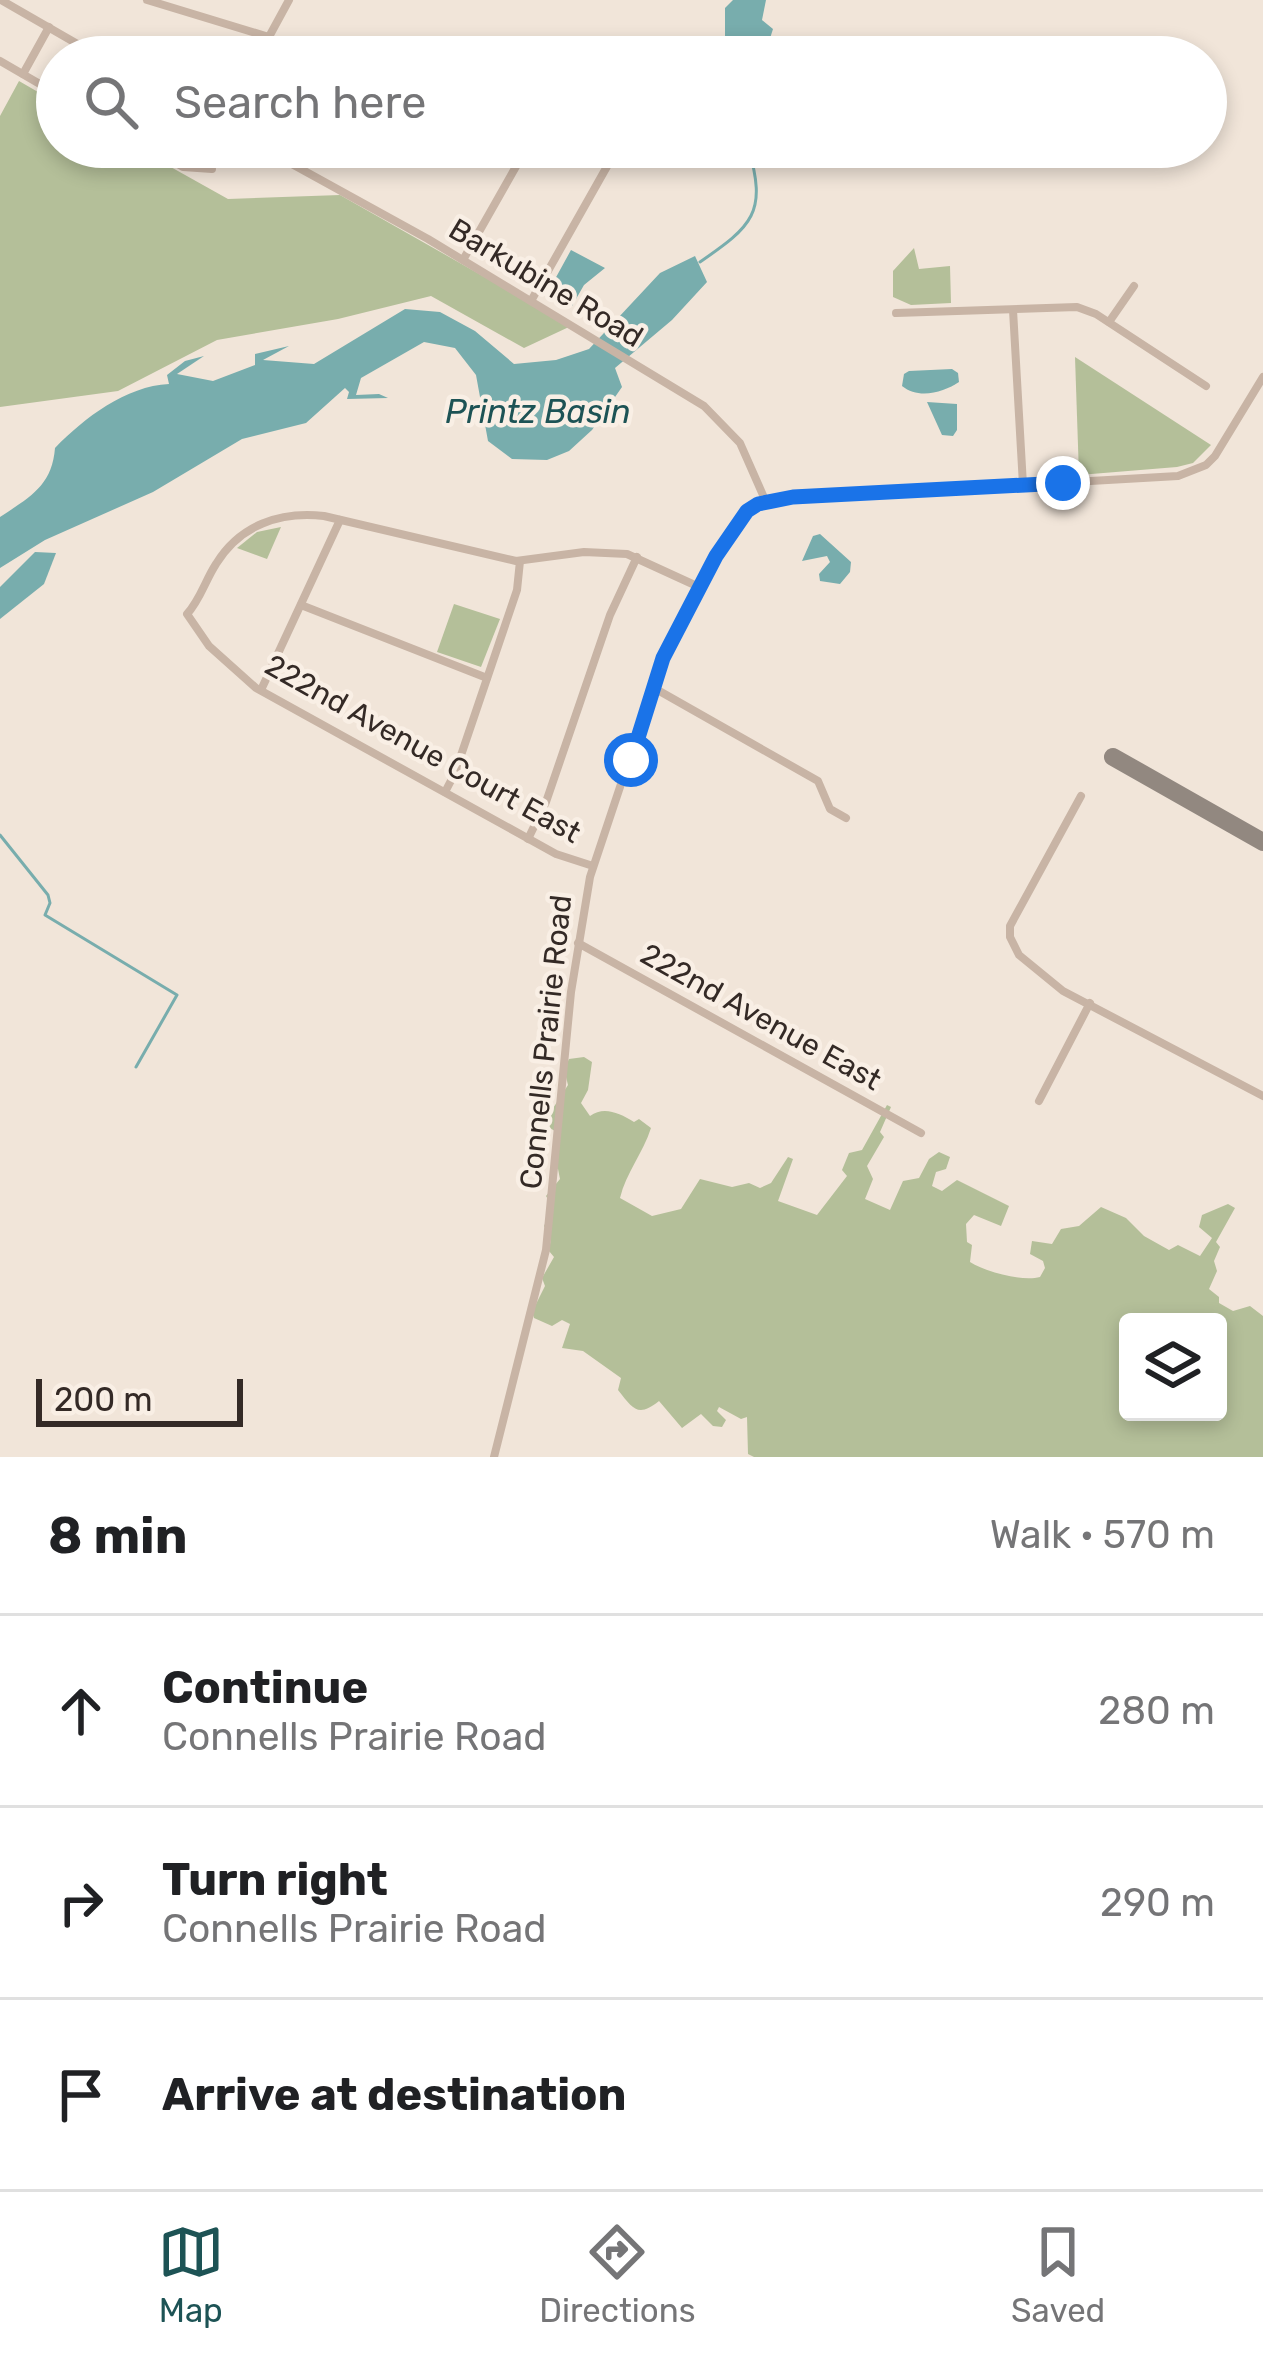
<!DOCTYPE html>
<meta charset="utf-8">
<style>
:root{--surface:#fff;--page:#f6f6f6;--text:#202124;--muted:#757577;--line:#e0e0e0;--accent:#1d5355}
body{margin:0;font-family:Rubik,sans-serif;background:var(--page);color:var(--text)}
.controls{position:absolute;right:36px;bottom:36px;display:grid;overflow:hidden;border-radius:12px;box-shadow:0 6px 18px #0003}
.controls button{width:108px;height:108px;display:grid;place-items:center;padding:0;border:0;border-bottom:3px solid var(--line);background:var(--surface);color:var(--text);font:60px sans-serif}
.scale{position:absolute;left:36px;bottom:30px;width:207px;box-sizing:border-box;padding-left:12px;border:6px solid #342a26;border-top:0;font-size:33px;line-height:42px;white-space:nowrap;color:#342a26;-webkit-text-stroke:9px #f9efe5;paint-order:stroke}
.stop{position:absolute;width:36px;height:36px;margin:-27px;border:9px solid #1a73e8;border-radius:50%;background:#fff}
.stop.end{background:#1a73e8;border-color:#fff;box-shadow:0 3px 12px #0008}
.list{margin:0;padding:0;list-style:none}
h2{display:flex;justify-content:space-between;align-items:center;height:156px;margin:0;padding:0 48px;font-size:51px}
h2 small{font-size:39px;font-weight:400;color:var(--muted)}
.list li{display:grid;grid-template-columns:78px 1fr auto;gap:36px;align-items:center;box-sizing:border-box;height:192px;padding:0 48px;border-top:3px solid var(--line)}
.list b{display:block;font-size:45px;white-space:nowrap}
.list p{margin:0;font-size:39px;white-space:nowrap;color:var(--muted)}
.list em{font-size:39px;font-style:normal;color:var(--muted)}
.icon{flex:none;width:66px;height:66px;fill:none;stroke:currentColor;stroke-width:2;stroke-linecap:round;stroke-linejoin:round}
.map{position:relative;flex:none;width:1263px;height:1457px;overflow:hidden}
.search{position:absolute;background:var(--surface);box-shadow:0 6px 18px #0003;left:36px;right:36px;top:36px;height:132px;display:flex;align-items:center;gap:30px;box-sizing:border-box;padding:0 42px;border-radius:66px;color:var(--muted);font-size:45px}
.sheet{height:732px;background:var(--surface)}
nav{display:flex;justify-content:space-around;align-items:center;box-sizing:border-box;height:168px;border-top:3px solid var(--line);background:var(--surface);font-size:33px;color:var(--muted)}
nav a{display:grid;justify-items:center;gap:6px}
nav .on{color:var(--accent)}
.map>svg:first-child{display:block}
</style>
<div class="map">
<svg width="1263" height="1457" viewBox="0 0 1263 1457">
<rect width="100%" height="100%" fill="#f1e5d9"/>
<g fill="#b4bf99" fill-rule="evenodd">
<polygon points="19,81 57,103 57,147 135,147 228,199 340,195 571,326 524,348 431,296 338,319 217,340 118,391 0,407 0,116"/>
<polygon points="914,248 919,269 950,266 951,303 911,305 893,297 893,271"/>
<polygon points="1075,357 1211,445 1193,463 1177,467 1079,475"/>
<polygon points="281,527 267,559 237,548 257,532"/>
<polygon points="454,604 500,619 481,667 437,652"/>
<path d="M584 1057 592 1062 588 1090 581 1103 590 1116C604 1106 619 1113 634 1122L639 1119 651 1128C643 1153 626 1173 620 1198L652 1216 681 1209 700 1179 732 1187 749 1183 760 1188 771 1183 788 1157 793 1159 778 1201 817 1215 847 1176 842 1170 849 1153 862 1150 887 1105 891 1107 880 1132 884 1137 867 1166 873 1179 865 1199 890 1210 903 1181 919 1178 929 1159 939 1152 950 1157 946 1169 936 1172 932 1186 942 1191 957 1180 1009 1206 1001 1226 974 1215 966 1224 967 1242 972 1245 970 1262C986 1272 1023 1282 1040 1277L1045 1268 1043 1261 1030 1254 1032 1241 1052 1244 1061 1229 1079 1226 1101 1207 1126 1218 1144 1236 1169 1250 1178 1245 1200 1256 1212 1238 1199 1227 1202 1215 1228 1204 1235 1208 1216 1242 1220 1247 1214 1261 1217 1271 1209 1289 1219 1297V1303L1233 1311 1250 1306 1263 1316V1457H754L748 1454 747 1417 741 1419 719 1407 717 1411 726 1420 722 1427 713 1426 701 1414 682 1428 659 1401C638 1418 633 1409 618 1390L621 1378 583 1351 562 1348 570 1324 562 1320 552 1326 534 1318 532 1312 545 1286 542 1278 554 1257 549 1251 551 1238 544 1226 553 1208 546 1196 560 1179 558 1169 552 1166 558 1133 550 1128 548 1116 568 1085 564 1069 569 1059ZM1128 1322H1218V1412H1128Z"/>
</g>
<g fill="#78adad">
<polygon points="733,0 766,0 762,20 773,29 764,57 739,57 725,42 725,8"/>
<polygon points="571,250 605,268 584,285 572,306 567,303 567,295 559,290 551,294 549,290"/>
<path d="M695 256 707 282 672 320 615 368 622 387 592 430 569 451 547 460 512 459 488 441 476 375 455 348 424 342 361 378 356 395 379 394 388 398 347 399 349 392 345 388 306 423 242 439 153 492 45 540 0 568V517C30 497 52 486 55 448 84 418 126 386 169 384L167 375 185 361 204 356 177 374 213 381 255 365V354L289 346 263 360 314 364 405 309 440 312 475 331 514 364 556 360 589 349 660 273Z"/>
<path d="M952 369 958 373 959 382C944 392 919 400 902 386L904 374 909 371Z"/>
<polygon points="927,402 957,404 957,430 953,436 942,435"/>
<polygon points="820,534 851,562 850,572 840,584 820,581 819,574 830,562 827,556 802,561 813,536"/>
<polygon points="35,552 56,553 44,584 0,619 0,587"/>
</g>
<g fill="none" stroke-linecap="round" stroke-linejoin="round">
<g stroke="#78adad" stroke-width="3">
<path d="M700 262C752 226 768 213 748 147"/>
<polyline points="0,835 48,895 50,903 45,915 177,995 136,1067"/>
</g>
<polyline stroke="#928880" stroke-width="18" points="1113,757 1263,842"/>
<g stroke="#c8b4a5" stroke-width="8">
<polyline points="1,0 100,57"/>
<polyline points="147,0 269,37"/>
<polyline points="258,57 289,0"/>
<polyline points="0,61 57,94"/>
<polyline points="23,74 49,27"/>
<polyline points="149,147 183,167 212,169"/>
<polyline points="261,147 428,239 704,406 740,443 766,502"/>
<polyline points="591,147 613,156"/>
<polyline points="463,260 527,147"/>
<polyline points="531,301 618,147"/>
<polyline points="1013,310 1023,485"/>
<polyline points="896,313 1077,307 1096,314 1206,386"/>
<polyline points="1109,322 1134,286"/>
<polyline points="301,605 487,678"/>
<polyline points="654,688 818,781 830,809 846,818"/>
<polyline points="261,690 340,520"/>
<polyline points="445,792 455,773 517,590 520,561"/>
<polyline points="1081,796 1010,926 1010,937 1019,955 1063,991 1263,1096"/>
<polyline points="528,839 546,802 610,615 637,557"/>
<path d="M593 866 556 854 256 688 209 646 187 614C200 600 205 581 216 564 240 525 280 511 324 516L516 561 584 552 627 554 699 587"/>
<polyline points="578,943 921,1133"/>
<polyline points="1039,1101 1090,1003"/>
<polyline points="494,1457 546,1250 571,992 590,877 663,658 733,528 747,511 773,499 1178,476 1206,465 1215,456 1263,377"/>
</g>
</g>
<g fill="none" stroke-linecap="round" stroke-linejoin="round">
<polyline stroke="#1a73e8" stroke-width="15" points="631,760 663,658 716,556 747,511 758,504 793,497 1063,483"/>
</g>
<g text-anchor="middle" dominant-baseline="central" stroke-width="9" stroke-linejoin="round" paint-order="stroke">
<g font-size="30" fill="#342a26" stroke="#f9efe5">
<text transform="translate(546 283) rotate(31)">Barkubine Road</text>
<text transform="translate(423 749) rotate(29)">222nd Avenue Court East</text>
<text transform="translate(761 1017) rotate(29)">222nd Avenue East</text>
<text transform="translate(546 1042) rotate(-84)">Connells Prairie Road</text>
</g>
<g font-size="33" font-style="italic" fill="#1d5355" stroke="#f9efe5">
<text x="538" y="411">Printz Basin</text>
</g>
</g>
</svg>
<div class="controls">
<button><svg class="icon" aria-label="layers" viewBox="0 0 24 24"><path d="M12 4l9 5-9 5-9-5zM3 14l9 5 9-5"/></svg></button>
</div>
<div class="scale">200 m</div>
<div class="stop" style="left:631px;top:760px"></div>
<div class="stop end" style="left:1063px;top:483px"></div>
<div class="search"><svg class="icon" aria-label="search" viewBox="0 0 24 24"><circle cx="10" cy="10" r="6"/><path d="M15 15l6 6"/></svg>Search here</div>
</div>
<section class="sheet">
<h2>8 min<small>Walk · 570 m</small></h2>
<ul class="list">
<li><svg class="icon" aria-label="ahead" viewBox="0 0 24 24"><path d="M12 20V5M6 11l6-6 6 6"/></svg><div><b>Continue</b><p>Connells Prairie Road</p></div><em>280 m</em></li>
<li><svg class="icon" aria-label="right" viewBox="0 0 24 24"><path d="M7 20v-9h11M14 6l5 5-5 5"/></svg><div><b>Turn right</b><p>Connells Prairie Road</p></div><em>290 m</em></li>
<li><svg class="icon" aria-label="arrive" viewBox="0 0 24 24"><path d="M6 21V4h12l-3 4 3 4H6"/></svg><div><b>Arrive at destination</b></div></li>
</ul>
</section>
<nav>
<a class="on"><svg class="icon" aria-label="map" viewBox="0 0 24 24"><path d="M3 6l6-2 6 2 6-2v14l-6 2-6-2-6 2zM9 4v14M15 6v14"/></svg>Map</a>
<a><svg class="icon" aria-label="directions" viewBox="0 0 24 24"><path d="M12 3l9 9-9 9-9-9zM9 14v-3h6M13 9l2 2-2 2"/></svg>Directions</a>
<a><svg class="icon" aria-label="saved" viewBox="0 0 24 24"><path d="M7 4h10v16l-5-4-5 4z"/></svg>Saved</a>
</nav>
